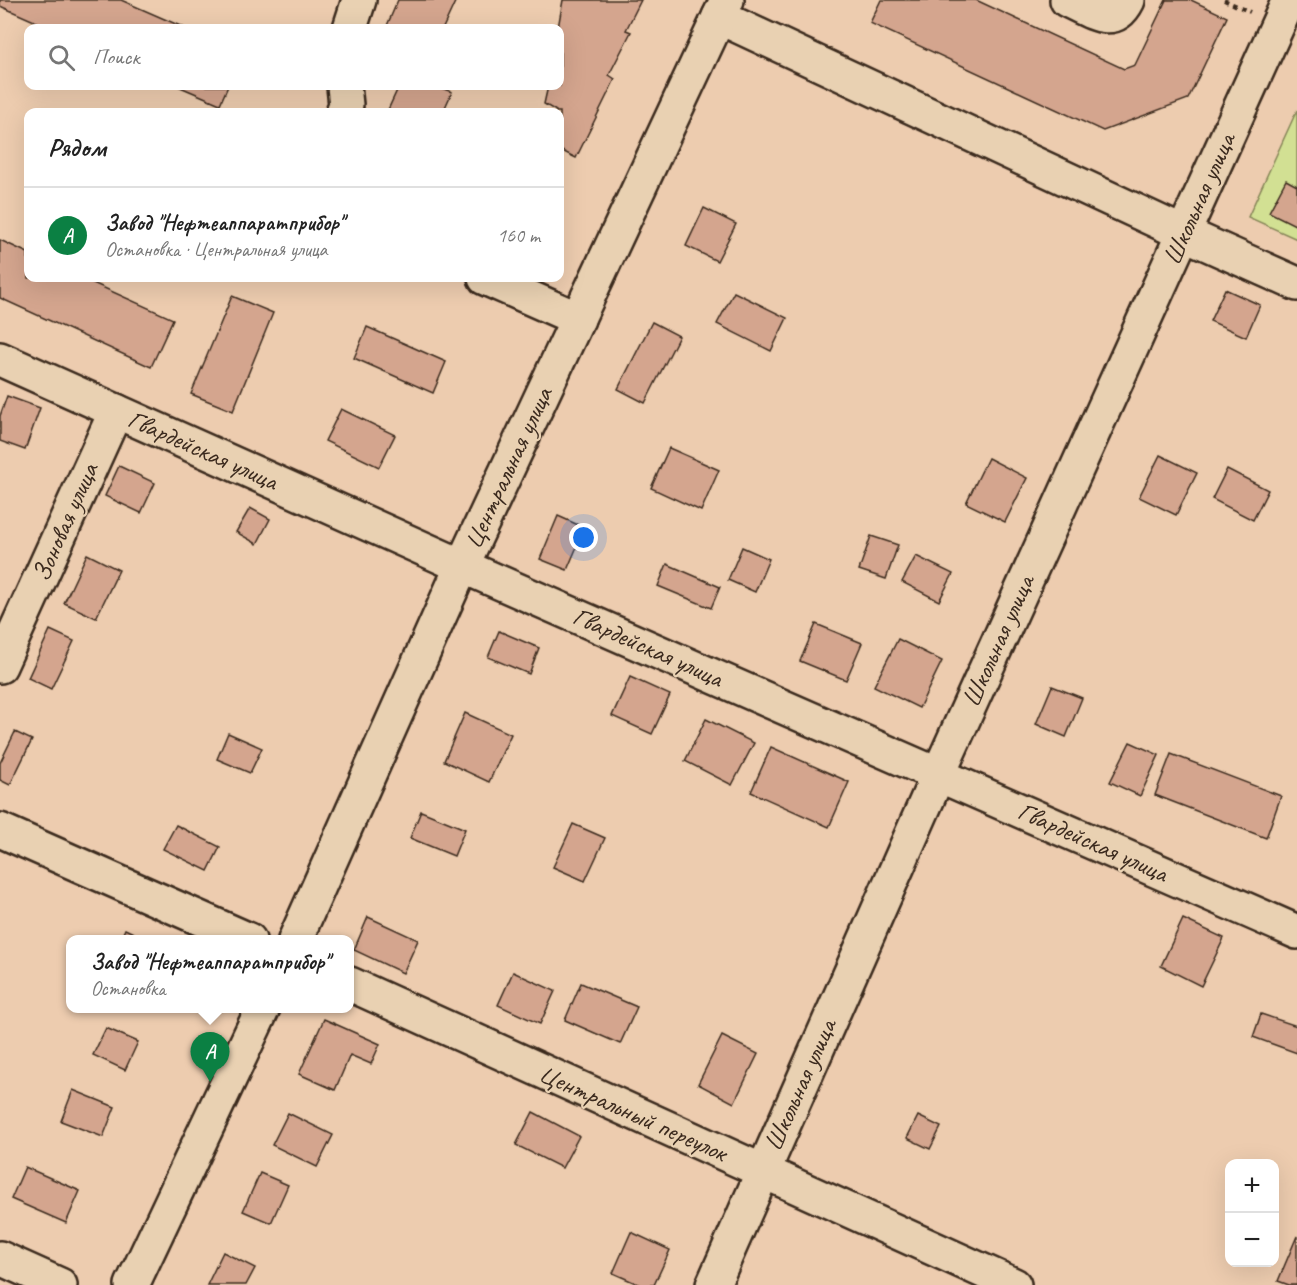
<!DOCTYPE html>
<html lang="ru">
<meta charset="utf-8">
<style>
:root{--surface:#fff;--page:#f6f6f6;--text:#222;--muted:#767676;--line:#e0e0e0;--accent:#0b8043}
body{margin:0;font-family:Caveat,sans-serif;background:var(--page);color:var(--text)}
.controls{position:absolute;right:18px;bottom:18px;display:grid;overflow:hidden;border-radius:12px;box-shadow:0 6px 24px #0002}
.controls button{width:54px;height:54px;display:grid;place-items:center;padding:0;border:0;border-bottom:2px solid var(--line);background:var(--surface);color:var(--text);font:30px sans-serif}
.you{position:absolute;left:584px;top:538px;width:21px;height:21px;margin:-15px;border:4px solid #fff;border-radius:50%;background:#1a73e8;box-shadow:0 0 0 9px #1a73e833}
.badge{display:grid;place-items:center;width:39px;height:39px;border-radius:50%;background:var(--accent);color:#fff;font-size:20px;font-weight:700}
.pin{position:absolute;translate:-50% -50px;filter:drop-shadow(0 2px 3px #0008)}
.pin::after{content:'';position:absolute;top:32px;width:21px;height:18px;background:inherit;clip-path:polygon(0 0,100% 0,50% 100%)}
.popup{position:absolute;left:66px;top:935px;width:288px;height:78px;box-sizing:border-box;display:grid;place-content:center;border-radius:12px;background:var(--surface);filter:drop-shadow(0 2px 4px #0005);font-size:20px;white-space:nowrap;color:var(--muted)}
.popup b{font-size:22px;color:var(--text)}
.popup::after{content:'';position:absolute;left:50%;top:100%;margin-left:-12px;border:12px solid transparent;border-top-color:var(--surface)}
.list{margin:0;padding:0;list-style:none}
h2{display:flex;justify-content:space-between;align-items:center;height:78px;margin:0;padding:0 24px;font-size:26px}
h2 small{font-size:20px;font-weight:400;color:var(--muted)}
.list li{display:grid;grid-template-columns:39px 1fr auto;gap:18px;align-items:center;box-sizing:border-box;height:96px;padding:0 24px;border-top:2px solid var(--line)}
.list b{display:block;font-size:22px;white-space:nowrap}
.list p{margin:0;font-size:20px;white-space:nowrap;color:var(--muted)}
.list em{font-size:20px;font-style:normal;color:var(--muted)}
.icon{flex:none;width:33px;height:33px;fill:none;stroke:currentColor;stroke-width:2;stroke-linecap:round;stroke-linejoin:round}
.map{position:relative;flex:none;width:1297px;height:1285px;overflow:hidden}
.search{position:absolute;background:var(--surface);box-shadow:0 6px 24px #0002;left:24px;top:24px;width:540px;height:66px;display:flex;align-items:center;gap:15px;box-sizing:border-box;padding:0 21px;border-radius:12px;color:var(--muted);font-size:22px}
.panel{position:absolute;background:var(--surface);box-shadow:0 6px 24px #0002;left:24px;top:108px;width:540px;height:174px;border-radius:12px}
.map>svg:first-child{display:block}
</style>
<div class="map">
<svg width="1297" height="1285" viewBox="0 0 1297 1285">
<rect width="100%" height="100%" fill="#edccaf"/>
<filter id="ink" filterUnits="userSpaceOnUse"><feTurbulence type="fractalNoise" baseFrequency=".0167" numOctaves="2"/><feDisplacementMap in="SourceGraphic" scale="12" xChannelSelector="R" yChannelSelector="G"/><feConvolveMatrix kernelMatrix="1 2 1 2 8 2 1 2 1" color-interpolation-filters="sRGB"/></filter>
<g filter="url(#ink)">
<polygon fill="#d2e093" stroke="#868558" stroke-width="1.5" points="1297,110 1297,239 1248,217"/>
<g fill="#d4a58e" stroke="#3b2a1e" stroke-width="1.5">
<polygon points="0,0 121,0 185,28 50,28 0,6"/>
<polygon points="398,0 456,0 443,28 386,28"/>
<polygon points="563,0 641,0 626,30 631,32 609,75 615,79 576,158 560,150 560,112 556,112 556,111 544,104 548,86 560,86 560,28 558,28"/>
<polygon points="881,0 976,0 1124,69 1135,65 1166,0 1191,0 1227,17 1188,99 1103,131 870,23"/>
<polygon points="178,86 228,86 220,104"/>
<polygon points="399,86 436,86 452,92 443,112 387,112"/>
<polygon points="1286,180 1297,186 1297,226 1269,212"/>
<polygon points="704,208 736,224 717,261 686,246"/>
<polygon points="0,240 28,253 28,278 82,278 173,319 151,367 0,298"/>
<polygon points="1225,289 1260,305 1246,337 1210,321"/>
<polygon points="734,292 787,318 771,351 717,324"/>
<polygon points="232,296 273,313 233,411 191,394"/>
<polygon points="652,322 679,336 645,403 618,389"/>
<polygon points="367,327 446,362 433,393 354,358"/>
<polygon points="7,396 40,408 25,450 0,441 0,416"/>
<polygon points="341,409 395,435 379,467 325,441"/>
<polygon points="669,448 719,470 701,511 651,488"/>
<polygon points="1160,455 1197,473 1176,515 1139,497"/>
<polygon points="988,458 1027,478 1005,522 966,503"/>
<polygon points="119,466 155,483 141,513 105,496"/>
<polygon points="1227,469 1268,490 1253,520 1212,499"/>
<polygon points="250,508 270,519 257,544 236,532"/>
<polygon points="558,516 585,528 567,570 540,559"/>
<polygon points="871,536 898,545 886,579 859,570"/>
<polygon points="742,547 769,559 755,592 728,580"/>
<polygon points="87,554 119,570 96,618 64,603"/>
<polygon points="916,556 953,574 939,601 902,582"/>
<polygon points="667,564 720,587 711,608 658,586"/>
<polygon points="816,624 862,643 846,680 800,661"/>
<polygon points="50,630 74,641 51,689 28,678"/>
<polygon points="499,631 539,648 529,674 488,657"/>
<polygon points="898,639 942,661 919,708 874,686"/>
<polygon points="630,677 670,695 652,734 612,716"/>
<polygon points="1052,686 1082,698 1066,737 1036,724"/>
<polygon points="465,713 511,734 489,782 444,761"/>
<polygon points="706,719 754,743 732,785 685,761"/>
<polygon points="15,732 32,740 10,785 0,780 0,763"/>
<polygon points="228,733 262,748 250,773 217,759"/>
<polygon points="1130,742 1159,755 1140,796 1110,782"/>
<polygon points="771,747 849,782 829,827 751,792"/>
<polygon points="1171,754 1281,796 1266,838 1155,795"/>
<polygon points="421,811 465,829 454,856 410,838"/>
<polygon points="573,824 605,838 585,881 553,867"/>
<polygon points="176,825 220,847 208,871 163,849"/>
<polygon points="368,917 418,940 403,973 354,950"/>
<polygon points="1183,919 1224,938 1201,986 1161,966"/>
<polygon points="125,929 148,940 120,940"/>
<polygon points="513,972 555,991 540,1024 498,1005"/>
<polygon points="581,983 637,1007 620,1044 565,1020"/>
<polygon points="1261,1014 1297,1026 1297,1053 1253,1037"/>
<polygon points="324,1019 380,1044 371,1064 350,1055 335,1090 299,1074"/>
<polygon points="106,1028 138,1042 125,1070 93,1055"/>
<polygon points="722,1036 758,1054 734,1103 698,1084"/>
<polygon points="73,1090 115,1107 103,1137 61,1121"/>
<polygon points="533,1112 579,1136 562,1168 516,1145"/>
<polygon points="288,1113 333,1135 317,1167 272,1145"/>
<polygon points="918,1116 941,1127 930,1149 907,1138"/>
<polygon points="25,1167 80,1191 66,1223 11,1199"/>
<polygon points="260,1173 288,1185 271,1223 243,1211"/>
<polygon points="631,1232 670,1250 654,1285 640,1285 613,1273"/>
<polygon points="1297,1236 1297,1285 1289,1285 1278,1281"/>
<polygon points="223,1252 255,1268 246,1285 207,1285"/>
</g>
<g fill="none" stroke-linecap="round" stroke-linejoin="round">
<defs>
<g id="minor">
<path d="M1067 0C1090 10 1113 30 1128 0"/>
<polyline points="719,17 1183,233 1297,284"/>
<polyline points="350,28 359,0"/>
<polyline points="343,112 346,105 344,86"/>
<polyline points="485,278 578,319"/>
<polyline points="0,359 462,566 1297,932"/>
<polyline points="0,666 116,411"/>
<polyline points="0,830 249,940"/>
<polyline points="295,940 462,566 727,0"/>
<polyline points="350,984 1014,1285"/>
<polyline points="0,1258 60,1285"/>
<polyline points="132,1285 263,1008"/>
<polyline points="713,1285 938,775 1289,0"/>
</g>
</defs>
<use href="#minor" stroke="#3b2a1e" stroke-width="38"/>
<polyline stroke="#3b2a1e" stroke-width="4" stroke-dasharray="4.5 4.5" stroke-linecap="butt" points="1224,0 1250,12"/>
<use href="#minor" stroke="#e9d1b2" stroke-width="33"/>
</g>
</g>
<g text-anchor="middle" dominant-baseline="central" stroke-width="4.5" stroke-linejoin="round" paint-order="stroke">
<g font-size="26" fill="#3b2a1e" stroke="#e9d1b2">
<text transform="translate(1199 199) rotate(-66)">Школьная улица</text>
<text transform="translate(203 450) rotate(24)">Гвардейская улица</text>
<text transform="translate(508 468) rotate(-65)">Центральная улица</text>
<text transform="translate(65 522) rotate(-66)">Зоновая улица</text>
<text transform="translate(998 641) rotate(-66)">Школьная улица</text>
<text transform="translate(648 647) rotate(24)">Гвардейская улица</text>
<text transform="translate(1093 842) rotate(24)">Гвардейская улица</text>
<text transform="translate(800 1085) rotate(-66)">Школьная улица</text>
<text transform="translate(633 1113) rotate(24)">Центральный переулок</text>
</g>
</g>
</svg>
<div class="controls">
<button>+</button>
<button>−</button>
</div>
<div class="you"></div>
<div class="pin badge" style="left:210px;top:1082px">A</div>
<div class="popup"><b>Завод &quot;Нефтеаппаратприбор&quot;</b>Остановка</div>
<div class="search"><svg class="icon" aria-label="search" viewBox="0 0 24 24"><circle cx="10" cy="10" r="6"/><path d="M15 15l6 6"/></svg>Поиск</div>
<section class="panel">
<h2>Рядом<small></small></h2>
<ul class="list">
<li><span class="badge">A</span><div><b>Завод &quot;Нефтеаппаратприбор&quot;</b><p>Остановка · Центральная улица</p></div><em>160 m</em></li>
</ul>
</section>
</div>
